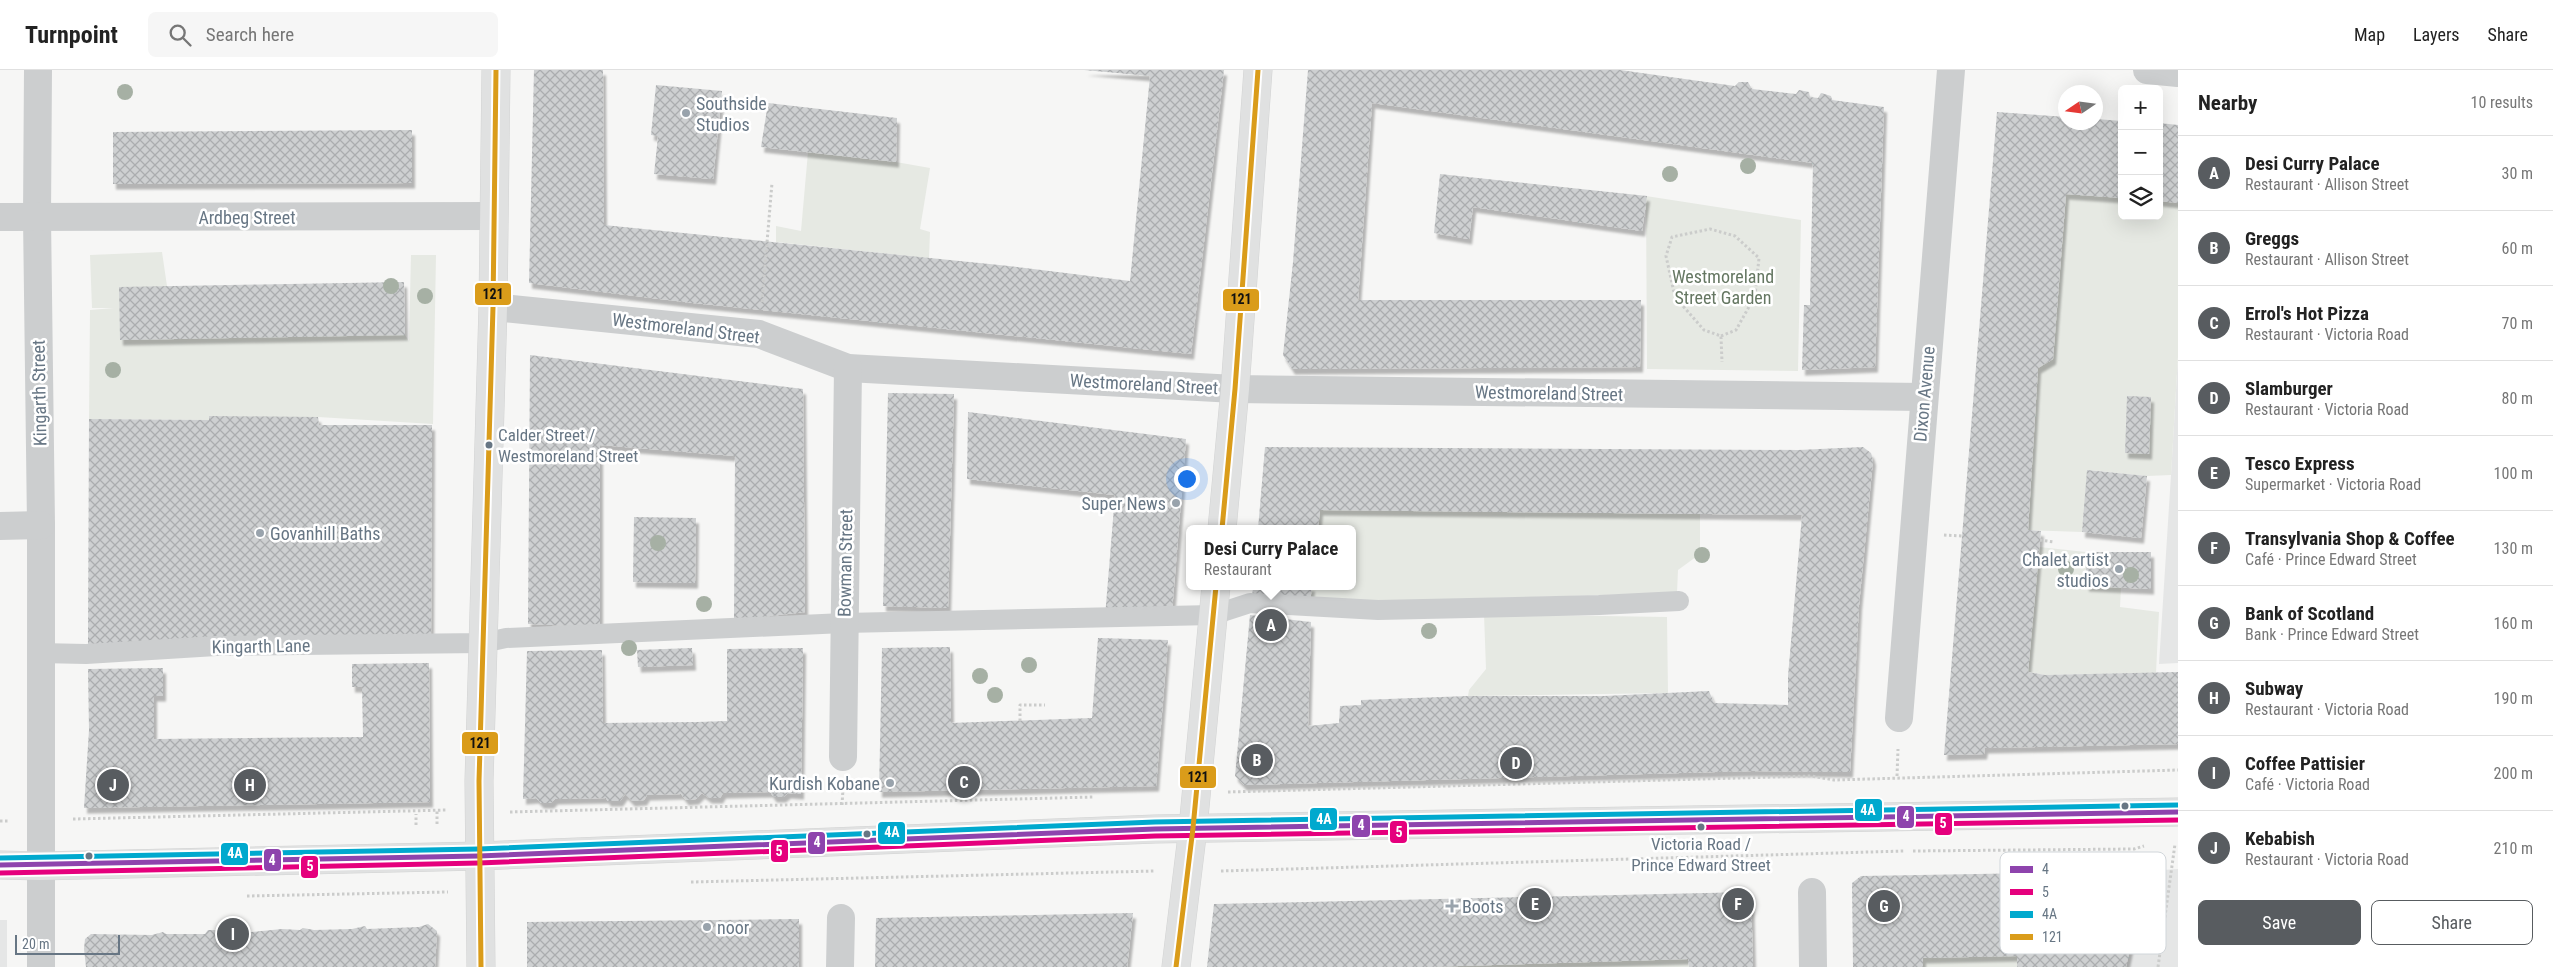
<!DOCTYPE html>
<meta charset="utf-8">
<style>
:root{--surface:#fff;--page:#f6f6f6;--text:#222;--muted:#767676;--line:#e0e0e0;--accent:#585c60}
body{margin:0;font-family:"Roboto Condensed",sans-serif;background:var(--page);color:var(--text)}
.controls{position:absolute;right:15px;top:15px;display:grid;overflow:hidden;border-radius:8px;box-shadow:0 5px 20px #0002}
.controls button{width:45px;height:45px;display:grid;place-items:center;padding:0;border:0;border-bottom:1px solid var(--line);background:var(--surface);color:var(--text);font:25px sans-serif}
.compass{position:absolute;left:2058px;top:15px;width:45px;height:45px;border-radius:50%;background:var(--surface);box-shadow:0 5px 20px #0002;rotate:257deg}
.scale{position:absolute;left:15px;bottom:12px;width:105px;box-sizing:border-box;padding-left:5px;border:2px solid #677684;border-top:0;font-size:14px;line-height:18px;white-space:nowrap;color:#677684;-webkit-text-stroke:4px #fff;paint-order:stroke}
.you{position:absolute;left:1186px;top:408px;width:18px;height:18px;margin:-12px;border:4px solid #fff;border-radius:50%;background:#1a73e8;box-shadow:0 0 0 8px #1a73e833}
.badge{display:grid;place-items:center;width:32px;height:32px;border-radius:50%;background:var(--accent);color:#fff;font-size:16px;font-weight:700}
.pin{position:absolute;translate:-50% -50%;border:2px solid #fff;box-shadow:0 1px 5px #0006}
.popup{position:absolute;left:1186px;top:455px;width:170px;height:65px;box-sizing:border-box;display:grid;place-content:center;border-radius:8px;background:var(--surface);filter:drop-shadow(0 1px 4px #0005);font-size:16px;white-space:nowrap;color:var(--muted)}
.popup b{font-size:19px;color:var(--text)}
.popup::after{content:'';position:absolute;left:50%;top:100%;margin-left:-10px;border:10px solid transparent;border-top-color:var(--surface)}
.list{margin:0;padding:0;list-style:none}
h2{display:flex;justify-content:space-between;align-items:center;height:65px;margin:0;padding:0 20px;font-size:21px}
h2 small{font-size:16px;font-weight:400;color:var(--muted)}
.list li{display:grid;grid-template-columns:32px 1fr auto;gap:15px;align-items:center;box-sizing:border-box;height:75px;padding:0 20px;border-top:1px solid var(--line)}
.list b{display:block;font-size:19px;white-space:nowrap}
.list p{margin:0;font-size:16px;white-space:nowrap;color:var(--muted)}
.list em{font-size:16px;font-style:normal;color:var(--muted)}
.actions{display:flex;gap:10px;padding:15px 20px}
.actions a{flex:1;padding:11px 0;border:1px solid var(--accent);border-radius:8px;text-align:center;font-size:18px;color:var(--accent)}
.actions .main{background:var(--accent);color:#fff}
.icon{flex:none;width:28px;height:28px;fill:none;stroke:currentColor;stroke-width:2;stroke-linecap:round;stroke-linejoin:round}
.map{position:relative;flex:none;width:2178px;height:897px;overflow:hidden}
header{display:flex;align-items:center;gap:30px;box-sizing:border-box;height:70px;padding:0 25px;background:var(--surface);border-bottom:1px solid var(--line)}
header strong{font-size:24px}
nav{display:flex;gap:28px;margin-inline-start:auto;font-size:18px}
.search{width:350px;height:45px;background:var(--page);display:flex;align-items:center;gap:12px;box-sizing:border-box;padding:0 18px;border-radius:8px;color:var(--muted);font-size:19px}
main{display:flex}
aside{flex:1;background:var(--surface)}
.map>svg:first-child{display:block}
</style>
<header>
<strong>Turnpoint</strong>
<div class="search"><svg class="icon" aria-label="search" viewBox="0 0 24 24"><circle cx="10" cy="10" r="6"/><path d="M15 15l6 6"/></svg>Search here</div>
<nav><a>Map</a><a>Layers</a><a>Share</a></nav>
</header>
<main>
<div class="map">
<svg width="2178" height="897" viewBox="0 0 2178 897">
<defs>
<pattern id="building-cross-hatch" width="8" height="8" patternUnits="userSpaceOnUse" patternTransform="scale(1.25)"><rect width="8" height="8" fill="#ced0d1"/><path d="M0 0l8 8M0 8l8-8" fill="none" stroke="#abadaf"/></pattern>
<filter id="shadow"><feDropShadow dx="3" dy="5.5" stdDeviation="1" flood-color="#0004"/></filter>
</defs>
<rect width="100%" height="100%" fill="#f6f6f5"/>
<g fill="#e5e6e6">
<polygon points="2178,286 2178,593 2159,594 2171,405"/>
<polygon points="2178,799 2178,897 2126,897 2146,801"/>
<rect x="0" y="850" width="7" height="47"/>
</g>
<g fill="#e6e9e3">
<polygon points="808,82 896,92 930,98 920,159 930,162 929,188 776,172 776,156 801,161"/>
<polygon points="2066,124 2122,128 2122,146 2159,146 2159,131 2178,133 2178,286 2171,405 2147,406 2088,400 2082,462 2028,460 2038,298 2053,289"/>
<polygon points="1646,126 1801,150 1798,301 1647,299"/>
<polygon points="162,182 167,216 405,265 409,271 411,185 436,185 433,354 318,347 209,347 209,350 89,349 90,240 114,238 92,238 90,185"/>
<polygon points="1320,440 1700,444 1700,484 1678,500 1677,523 1310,533 1312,516 1352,516 1352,459 1318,459"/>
<polygon points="2039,477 2086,482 2087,516 2121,518 2120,537 2159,542 2156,603 2045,605 2028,602"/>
<polygon points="1484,544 1667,547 1668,623 1468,626 1469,620 1486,599"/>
<polygon points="2017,886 2017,897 1923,897 1923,888"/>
<polygon points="1688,889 1689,897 1425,897"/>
</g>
<g fill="url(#building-cross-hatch)" filter="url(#shadow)">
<polygon points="534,0 603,0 604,155 1009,196 1130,211 1150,6 1084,0 1224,0 1191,284 693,233 529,213"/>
<polygon points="1308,0 1620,0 1735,16 1739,12 1748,12 1752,19 1796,24 1799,20 1809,22 1810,27 1818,28 1821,23 1831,26 1832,30 1884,37 1875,297 1802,300 1804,235 1810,235 1813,93 1372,33 1358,230 1641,230 1640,297 1292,299 1283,285 1293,192"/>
<polygon points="656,15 722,21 713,109 654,104 658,66 651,65"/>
<polygon points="768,33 897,48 896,92 761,77"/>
<polygon points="1997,42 2066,47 2066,52 2096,52 2096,49 2122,51 2122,128 2066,124 2053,289 2038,298 2028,460 2041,461 2028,602 2045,605 2178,602 2178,674 1985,678 1984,684 1944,685"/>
<polygon points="2159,53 2178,55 2178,133 2159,131"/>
<polygon points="412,60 412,113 113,114 113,62"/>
<polygon points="1440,104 1647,126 1642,161 1473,137 1469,169 1434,163"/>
<polygon points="404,212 405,265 120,270 119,217"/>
<polygon points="530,285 803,319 805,542 734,550 735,386 600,375 600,557 528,554"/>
<polygon points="888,323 954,324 948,538 883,536"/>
<polygon points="2127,326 2151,327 2149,384 2125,383"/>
<polygon points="968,342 1186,369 1172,542 1105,547 1115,425 967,409"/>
<polygon points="209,346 318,347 319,355 432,355 431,571 88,574 89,349 209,350"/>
<polygon points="1265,377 1798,380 1863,377 1871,383 1873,390 1859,535 1850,702 1752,701 1244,715 1235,706 1250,545 1311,552 1308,656 1339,653 1340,636 1361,635 1361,630 1468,626 1604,626 1709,621 1714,633 1788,635 1788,606 1802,445 1320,440 1318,459 1258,459"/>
<polygon points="2087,400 2147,406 2141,468 2082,462"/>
<polygon points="634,447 696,448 695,513 633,512"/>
<polygon points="2086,482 2151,482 2151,519 2086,516"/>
<polygon points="1253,516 1312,516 1310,533 1252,529"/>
<polygon points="1098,568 1168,570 1156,716 879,722 882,578 950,577 951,653 1092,648"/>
<polygon points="692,578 693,595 638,597 637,580"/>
<polygon points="803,578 801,724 788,723 783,727 774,727 770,722 723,723 720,728 709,728 702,723 696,729 686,730 681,724 647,725 644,730 632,731 625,724 620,731 608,731 606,728 555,729 551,733 541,733 536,728 523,729 527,581 602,580 603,653 697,652 727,651 727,579"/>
<polygon points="429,593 430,732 84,738 89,660 88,599 163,598 163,626 154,626 154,669 363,667 362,617 352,617 352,594"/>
<polygon points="2146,801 2126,897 2017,897 2017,886 1923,888 1923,897 1853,897 1852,813 1861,806"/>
<polygon points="1751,822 1753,897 1689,897 1688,889 1425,897 1207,897 1214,834"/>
<polygon points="1133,843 1127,897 875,897 876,848"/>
<polygon points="799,849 799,897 527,897 527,852"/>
<polygon points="428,854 437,861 435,897 86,897 84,879 85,869 91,864 152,865 163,862 166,864 205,864 208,860 216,860 218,862 236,859 241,863 282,859 300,860 303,858 314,860 352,859 365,856 367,859 419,857"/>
</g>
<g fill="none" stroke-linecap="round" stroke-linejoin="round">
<defs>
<g id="secondary">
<polyline points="1222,459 1235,319 1258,0"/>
<polyline points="0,795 40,796 479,786 1155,759 2178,742"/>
<polyline points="481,897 479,711 493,237 496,0"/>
<polyline points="1176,897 1193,758 1216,516"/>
</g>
</defs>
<use href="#secondary" stroke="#d2d3d3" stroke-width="29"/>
<g stroke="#cbcccb" stroke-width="3" stroke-dasharray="2.5 2.5" stroke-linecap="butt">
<polyline points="762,232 772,113"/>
<polyline points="1721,266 1736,260 1755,226 1759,188 1735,166 1710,159 1672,167 1666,186 1675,227 1704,260 1721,266 1722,292"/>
<polyline points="1944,465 1963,466"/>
<polyline points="2040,470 2054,472"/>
<polyline points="1020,651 1020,635 1045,635"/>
<polyline points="1897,706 1898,679"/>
<polyline points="1228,722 1811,706 1834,710 2178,700"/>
<polyline points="842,735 843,719"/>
<polyline points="510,742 1094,727"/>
<polyline points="73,749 447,740"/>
<polyline points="0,751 9,751"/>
<polyline points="437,754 437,740"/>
<polyline points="416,755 416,744"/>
<polyline points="1913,781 2134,779 2144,776"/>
<polyline points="1221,801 1904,781"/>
<polyline points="691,812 1155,801"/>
<polyline points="247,826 448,822"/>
<polyline points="2158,897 2175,774"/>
</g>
<polyline stroke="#cccecf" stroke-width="20" points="39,583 86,584 216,576 483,573 506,568 844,553 1213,545 1250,533 1378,540 1599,535 1679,531"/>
<g stroke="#cccecf" stroke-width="28">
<polyline points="38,0 37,147 41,455 41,897"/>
<polyline points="2147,0 2178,3"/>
<polyline points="0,147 494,146"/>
<polyline points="493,237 759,264 848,298 1235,319 1924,327"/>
<polyline points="0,456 41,455"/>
<polyline points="1899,648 1951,0"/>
<polyline points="843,687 848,298"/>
<polyline points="1812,822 1813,897"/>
<polyline points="840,897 841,848"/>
</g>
<use href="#secondary" stroke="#e0e1e1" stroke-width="28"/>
<defs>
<polyline id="bus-1" points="0,795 479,786 1155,759 2178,742"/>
<polyline id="bus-2" points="0,803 479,793 1155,766 2178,750"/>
<polyline id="bus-3" points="0,788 479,779 1155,752 2178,735"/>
<g id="bus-4">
<polyline points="1222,459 1235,319 1258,0"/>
<polyline points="481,897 479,711 493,237 496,0"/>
<polyline points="1176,897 1193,758 1216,516"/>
</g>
</defs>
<use href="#bus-1" stroke="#fff" stroke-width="9"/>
<use href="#bus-2" stroke="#fff" stroke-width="9"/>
<use href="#bus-3" stroke="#fff" stroke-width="9"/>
<use href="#bus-4" stroke="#fff" stroke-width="9"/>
<use href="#bus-1" stroke="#8e44ad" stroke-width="5"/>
<use href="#bus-2" stroke="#e5007d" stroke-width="5"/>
<use href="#bus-3" stroke="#00a9ce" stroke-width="5"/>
<use href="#bus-4" stroke="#da9c1a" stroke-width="5"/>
</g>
<g fill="#a6b0a4">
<circle cx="125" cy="22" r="8"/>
<circle cx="1748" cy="96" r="8"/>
<circle cx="1670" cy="104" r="8"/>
<circle cx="391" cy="216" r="8"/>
<circle cx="425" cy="226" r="8"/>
<circle cx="113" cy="300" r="8"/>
<circle cx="658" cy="473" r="8"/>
<circle cx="1702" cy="485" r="8"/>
<circle cx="2066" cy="499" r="8"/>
<circle cx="2131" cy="505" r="8"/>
<circle cx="704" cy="534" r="8"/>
<circle cx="1429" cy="561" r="8"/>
<circle cx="629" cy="578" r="8"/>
<circle cx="1029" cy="595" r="8"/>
<circle cx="980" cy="606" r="8"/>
<circle cx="995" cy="625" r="8"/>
</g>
<g fill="#99a3ac" stroke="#fff" stroke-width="2">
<circle cx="686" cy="43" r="5"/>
<circle cx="1176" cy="433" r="5"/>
<circle cx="260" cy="463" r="5"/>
<circle cx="2119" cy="499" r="5"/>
<circle cx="890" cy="713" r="5"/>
<path d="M1449.5 828.5h5v5h5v5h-5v5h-5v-5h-5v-5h5z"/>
<circle cx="707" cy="857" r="5"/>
</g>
<g fill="#677684" stroke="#fff" stroke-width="2">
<circle cx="489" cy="375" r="4.5"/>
<circle cx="2125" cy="736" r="4.5"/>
<circle cx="1701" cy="757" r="4.5"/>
<circle cx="867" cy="764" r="4.5"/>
<circle cx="89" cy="786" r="4.5"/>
</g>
<g text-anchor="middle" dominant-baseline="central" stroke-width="5" stroke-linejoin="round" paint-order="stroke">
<g font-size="17" fill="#677684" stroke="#fff" text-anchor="start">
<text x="498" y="365">Calder Street /<tspan x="498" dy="21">Westmoreland Street</tspan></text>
<text x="1701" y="774" text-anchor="middle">Victoria Road /<tspan x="1701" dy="21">Prince Edward Street</tspan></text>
</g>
<g font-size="18" fill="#677684" stroke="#fff" text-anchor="start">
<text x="696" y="33">Southside<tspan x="696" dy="21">Studios</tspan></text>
<text x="1166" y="433" text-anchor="end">Super News</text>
<text x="270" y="463">Govanhill Baths</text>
<text x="2109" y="489" text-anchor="end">Chalet artist<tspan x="2109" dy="21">studios</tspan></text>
<text x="880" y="713" text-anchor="end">Kurdish Kobane</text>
<text x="1462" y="836">Boots</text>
<text x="717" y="857">noor</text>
</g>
<g font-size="18" fill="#677684" stroke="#fff">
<text x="247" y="147">Ardbeg Street</text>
<text transform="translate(686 258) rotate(7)">Westmoreland Street</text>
<text transform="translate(1144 314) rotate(3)">Westmoreland Street</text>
<text transform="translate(39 323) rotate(-91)">Kingarth Street</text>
<text transform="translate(1549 323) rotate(1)">Westmoreland Street</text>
<text transform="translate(1924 324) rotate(-85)">Dixon Avenue</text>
<text transform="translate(845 493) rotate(-89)">Bowman Street</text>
<text transform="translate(261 576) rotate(-1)">Kingarth Lane</text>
</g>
<g font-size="18" fill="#657762" stroke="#fff">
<text x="1723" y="206">Westmoreland<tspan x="1723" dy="21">Street Garden</tspan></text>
</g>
</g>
<rect x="2000" y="782" width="166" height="102" rx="8" fill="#fff" stroke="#d1d6da" stroke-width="1"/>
<rect x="2010" y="796" width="23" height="7" fill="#8e44ad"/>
<rect x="2010" y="819" width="23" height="6" fill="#e5007d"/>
<rect x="2010" y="841" width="23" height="7" fill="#00a9ce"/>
<rect x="2010" y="864" width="23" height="6" fill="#da9c1a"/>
<g font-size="14" fill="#677684">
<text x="2042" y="804">4</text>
<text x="2042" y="827">5</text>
<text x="2042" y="849">4A</text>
<text x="2042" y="872">121</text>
</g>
<g stroke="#fff" stroke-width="2">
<rect x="474" y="212" width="38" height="24" rx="5" fill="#da9c1a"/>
<rect x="1222" y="218" width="38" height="24" rx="5" fill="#da9c1a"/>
<rect x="461" y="661" width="38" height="24" rx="5" fill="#da9c1a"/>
<rect x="1179" y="695" width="38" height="24" rx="5" fill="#da9c1a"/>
<rect x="1854" y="728" width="29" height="24" rx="5" fill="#00a9ce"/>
<rect x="1896" y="735" width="19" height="24" rx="5" fill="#8e44ad"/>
<rect x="1309" y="737" width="29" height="24" rx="5" fill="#00a9ce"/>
<rect x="1934" y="742" width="19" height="24" rx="5" fill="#e5007d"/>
<rect x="1351" y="744" width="20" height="24" rx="5" fill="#8e44ad"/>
<rect x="1389" y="750" width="19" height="24" rx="5" fill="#e5007d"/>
<rect x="877" y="751" width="29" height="24" rx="5" fill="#00a9ce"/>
<rect x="807" y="761" width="19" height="24" rx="5" fill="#8e44ad"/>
<rect x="770" y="769" width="19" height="24" rx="5" fill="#e5007d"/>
<rect x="220" y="772" width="29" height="24" rx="5" fill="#00a9ce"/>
<rect x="263" y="778" width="19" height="24" rx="5" fill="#8e44ad"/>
<rect x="300" y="785" width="19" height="24" rx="5" fill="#e5007d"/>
</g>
<g font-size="14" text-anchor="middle" font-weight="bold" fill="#fff">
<text x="1868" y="745">4A</text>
<text x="1906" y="751">4</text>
<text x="1324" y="754">4A</text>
<text x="1943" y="758">5</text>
<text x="1361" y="760">4</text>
<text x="1399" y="767">5</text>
<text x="892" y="767">4A</text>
<text x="817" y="777">4</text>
<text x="779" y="786">5</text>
<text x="235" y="788">4A</text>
<text x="272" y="795">4</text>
<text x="310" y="801">5</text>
</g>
<g font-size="14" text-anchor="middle" font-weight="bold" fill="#111">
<text x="493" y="229">121</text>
<text x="1241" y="234">121</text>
<text x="480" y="678">121</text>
<text x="1198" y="712">121</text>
</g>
</svg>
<div class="controls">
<button>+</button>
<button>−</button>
<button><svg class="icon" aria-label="layers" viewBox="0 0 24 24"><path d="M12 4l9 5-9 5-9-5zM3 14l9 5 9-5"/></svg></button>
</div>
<svg class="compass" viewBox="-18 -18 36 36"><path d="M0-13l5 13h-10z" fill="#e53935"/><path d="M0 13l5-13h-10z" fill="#767676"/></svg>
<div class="scale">20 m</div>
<div class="you"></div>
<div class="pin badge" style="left:1271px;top:555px">A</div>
<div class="popup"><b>Desi Curry Palace</b>Restaurant</div>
<div class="pin badge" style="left:1257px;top:690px">B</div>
<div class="pin badge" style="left:964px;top:712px">C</div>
<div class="pin badge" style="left:1516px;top:693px">D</div>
<div class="pin badge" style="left:1535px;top:834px">E</div>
<div class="pin badge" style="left:1738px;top:834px">F</div>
<div class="pin badge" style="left:1884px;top:836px">G</div>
<div class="pin badge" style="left:250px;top:715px">H</div>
<div class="pin badge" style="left:233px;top:864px">I</div>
<div class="pin badge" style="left:113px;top:715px">J</div>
</div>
<aside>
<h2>Nearby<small>10 results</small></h2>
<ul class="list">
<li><span class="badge">A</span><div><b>Desi Curry Palace</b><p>Restaurant · Allison Street</p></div><em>30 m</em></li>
<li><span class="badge">B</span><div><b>Greggs</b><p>Restaurant · Allison Street</p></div><em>60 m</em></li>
<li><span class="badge">C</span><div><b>Errol's Hot Pizza</b><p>Restaurant · Victoria Road</p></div><em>70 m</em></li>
<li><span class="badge">D</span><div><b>Slamburger</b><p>Restaurant · Victoria Road</p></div><em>80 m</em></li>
<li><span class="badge">E</span><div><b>Tesco Express</b><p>Supermarket · Victoria Road</p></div><em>100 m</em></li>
<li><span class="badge">F</span><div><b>Transylvania Shop &amp; Coffee</b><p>Café · Prince Edward Street</p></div><em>130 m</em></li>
<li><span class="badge">G</span><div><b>Bank of Scotland</b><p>Bank · Prince Edward Street</p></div><em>160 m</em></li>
<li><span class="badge">H</span><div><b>Subway</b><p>Restaurant · Victoria Road</p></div><em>190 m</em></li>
<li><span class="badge">I</span><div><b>Coffee Pattisier</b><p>Café · Victoria Road</p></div><em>200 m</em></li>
<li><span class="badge">J</span><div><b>Kebabish</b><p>Restaurant · Victoria Road</p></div><em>210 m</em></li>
</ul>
<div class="actions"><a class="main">Save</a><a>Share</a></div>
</aside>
</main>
